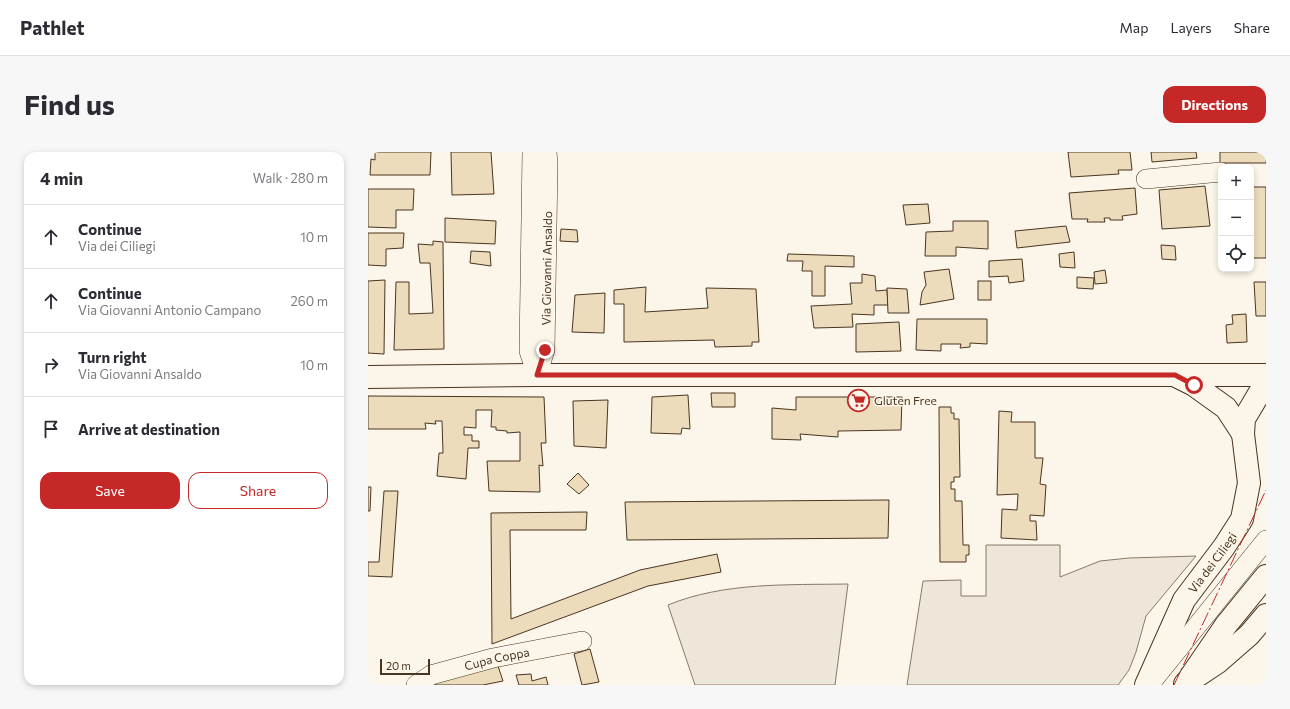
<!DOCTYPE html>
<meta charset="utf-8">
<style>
:root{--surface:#fff;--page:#f7f7f7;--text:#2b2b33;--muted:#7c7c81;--line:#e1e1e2;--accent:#c62828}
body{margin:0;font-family:Commissioner,sans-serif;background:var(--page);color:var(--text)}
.controls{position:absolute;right:12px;top:12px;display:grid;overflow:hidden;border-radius:8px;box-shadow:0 2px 6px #0003}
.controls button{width:36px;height:36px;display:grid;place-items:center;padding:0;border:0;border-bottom:1px solid var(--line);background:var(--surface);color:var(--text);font:20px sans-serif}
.scale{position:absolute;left:12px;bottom:10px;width:50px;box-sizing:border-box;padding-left:4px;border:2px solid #4a3520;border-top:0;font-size:11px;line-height:14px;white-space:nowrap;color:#4a3520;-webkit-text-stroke:3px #fbf6e9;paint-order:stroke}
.stop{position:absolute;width:12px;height:12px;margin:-9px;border:3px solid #c62828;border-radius:50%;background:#fff}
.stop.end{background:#c62828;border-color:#fff;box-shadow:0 1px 4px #0008}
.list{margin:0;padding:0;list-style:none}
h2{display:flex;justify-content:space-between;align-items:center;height:52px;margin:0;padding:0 16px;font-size:17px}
h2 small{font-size:13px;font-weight:400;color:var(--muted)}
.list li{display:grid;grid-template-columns:26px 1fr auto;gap:12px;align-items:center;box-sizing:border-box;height:64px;padding:0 16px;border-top:1px solid var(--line)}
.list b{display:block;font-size:15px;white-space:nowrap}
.list p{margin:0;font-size:13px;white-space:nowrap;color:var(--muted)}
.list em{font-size:13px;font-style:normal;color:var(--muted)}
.actions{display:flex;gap:8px;padding:12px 16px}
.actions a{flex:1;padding:9px 0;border:1px solid var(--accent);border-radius:12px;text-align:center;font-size:14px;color:var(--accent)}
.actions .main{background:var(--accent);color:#fff}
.icon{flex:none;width:22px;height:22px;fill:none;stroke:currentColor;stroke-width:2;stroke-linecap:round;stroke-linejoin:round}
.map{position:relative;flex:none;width:898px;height:533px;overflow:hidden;border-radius:12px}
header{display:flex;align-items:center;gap:24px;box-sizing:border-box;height:56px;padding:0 20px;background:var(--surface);border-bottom:1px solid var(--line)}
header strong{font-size:19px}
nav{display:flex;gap:22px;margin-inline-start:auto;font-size:14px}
.intro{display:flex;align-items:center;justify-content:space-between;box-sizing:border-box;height:96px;padding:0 24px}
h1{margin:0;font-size:28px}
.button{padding:10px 18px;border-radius:12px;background:var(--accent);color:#fff;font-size:14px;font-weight:700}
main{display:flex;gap:24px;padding:0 24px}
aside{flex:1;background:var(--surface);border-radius:12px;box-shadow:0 2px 6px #0003}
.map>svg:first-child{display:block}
</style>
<header>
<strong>Pathlet</strong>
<nav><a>Map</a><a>Layers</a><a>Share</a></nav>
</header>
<div class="intro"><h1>Find us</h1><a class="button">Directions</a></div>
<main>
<aside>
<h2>4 min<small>Walk · 280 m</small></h2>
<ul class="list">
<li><svg class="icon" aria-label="ahead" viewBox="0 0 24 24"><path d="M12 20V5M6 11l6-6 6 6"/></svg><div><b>Continue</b><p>Via dei Ciliegi</p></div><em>10 m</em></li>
<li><svg class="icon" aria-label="ahead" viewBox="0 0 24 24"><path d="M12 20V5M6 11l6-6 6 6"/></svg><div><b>Continue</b><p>Via Giovanni Antonio Campano</p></div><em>260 m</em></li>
<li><svg class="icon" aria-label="right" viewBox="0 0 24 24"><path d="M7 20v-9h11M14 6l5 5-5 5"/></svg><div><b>Turn right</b><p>Via Giovanni Ansaldo</p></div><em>10 m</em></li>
<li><svg class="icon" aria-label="arrive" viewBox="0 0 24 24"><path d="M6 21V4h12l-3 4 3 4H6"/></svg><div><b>Arrive at destination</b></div></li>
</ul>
<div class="actions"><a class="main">Save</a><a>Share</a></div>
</aside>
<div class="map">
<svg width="898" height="533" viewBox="0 0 898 533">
<rect width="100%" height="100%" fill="#fbf6e9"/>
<g fill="#ede6d9" stroke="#887966">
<polygon points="618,393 692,393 692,425 732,409 761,406 828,404 778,464 768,500 761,518 750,533 539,533 555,429 593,428 593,444 618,444"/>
<path d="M480 432 467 533H327L300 453C356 430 420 433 480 432Z"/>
</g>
<g fill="#ecdcbc" stroke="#4a3520">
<polygon points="7,0 63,0 62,23 2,23 3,7 7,8"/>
<polygon points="83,0 123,0 126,42 84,43"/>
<polygon points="700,0 762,0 764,18 750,18 751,22 703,25"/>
<polygon points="783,0 828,0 829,6 784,10"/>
<rect x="852" y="0" width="46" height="11"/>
<polygon points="837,34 842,74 794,77 791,38"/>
<polygon points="884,35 898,35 898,106 883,106 883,51 884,51"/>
<polygon points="767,36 769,62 754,64 755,68 742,68 742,66 736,66 737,70 719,70 720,67 704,67 701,41"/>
<polygon points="0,37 46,37 45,58 28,58 28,76 0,75"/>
<polygon points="560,52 562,71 538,73 535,53"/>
<polygon points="77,66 128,69 127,92 77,90"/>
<polygon points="585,69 620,69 620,97 588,95 588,104 557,104 558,80 585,79"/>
<polygon points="698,74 702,90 649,96 647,79"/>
<polygon points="193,77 209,78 210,90 192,89"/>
<polygon points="0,81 36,81 35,96 18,97 18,114 0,113"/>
<polygon points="65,89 75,90 76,197 26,198 28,130 41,130 41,162 65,161 62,111 52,111 50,92 65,93"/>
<polygon points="793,93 807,94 808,108 794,107"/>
<polygon points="103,99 122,100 123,114 102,111"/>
<polygon points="706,100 707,116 692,115 691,102"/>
<polygon points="420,102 486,104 486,115 457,114 457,144 444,144 444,119 434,119 435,109 419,109"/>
<polygon points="654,107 656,129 641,131 640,124 621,125 621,109"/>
<polygon points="581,117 586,147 552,153 554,140 558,133 556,120"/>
<polygon points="737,118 739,131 727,132 726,120"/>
<polygon points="494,122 507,124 508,139 519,138 520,153 506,153 506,163 484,162 485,175 446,176 443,154 484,152 482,131 494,131"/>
<polygon points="709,125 726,126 725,137 709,136"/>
<polygon points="17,128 16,202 0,201 0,129"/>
<rect x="610" y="129" width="13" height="19"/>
<polygon points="886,130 898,130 898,164 888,164"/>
<polygon points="278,135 277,160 340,156 338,136 388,137 391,190 384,190 384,194 347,195 346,188 256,190 256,152 246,152 246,138"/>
<polygon points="519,136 539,137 541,161 520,161"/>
<polygon points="237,141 236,181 204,180 207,143"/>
<polygon points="878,162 879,190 859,191 858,173 865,172 864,163"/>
<polygon points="549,167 619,167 619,192 602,191 602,195 592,196 593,192 573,192 573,199 548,198"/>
<polygon points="531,170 533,199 488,200 488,172"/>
<polygon points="343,241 367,241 367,255 344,255"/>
<polygon points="320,243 322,277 314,276 313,282 283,281 284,245"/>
<polygon points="0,244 176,245 178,291 173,291 175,314 171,313 172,340 121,339 119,309 152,309 152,280 139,281 139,279 128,278 128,275 123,275 124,258 108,258 108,276 96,275 96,283 104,283 104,289 111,289 111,296 100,296 98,327 69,324 71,301 75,301 74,269 67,269 68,272 57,271 58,277 0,277"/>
<polygon points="428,245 534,245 533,278 470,279 470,285 432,282 433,288 404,287 404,256 428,258"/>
<polygon points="240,248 238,296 206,294 205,249"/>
<polygon points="571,255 583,255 583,261 586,261 586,267 591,267 592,325 586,325 586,330 583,330 583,337 587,337 587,349 594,349 595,393 601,393 601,403 598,403 598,410 572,410"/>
<polygon points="631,259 644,260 643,270 667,270 667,306 675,306 672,332 678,333 676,364 662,363 662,369 668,369 669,388 633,386 634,357 649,358 650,342 629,343"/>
<polygon points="210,321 221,333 211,342 199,332"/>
<polygon points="0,335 3,335 2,359 0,359"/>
<polygon points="16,339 30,339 24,425 0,424 0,410 11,410"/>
<polygon points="521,348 520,386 259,388 257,350"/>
<polygon points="219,360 218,378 142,378 143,467 272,418 349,402 353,420 280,434 124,492 123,361"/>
<polygon points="222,497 231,530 214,533 206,502"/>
<polygon points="130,514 135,529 115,533 68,533 66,528"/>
<polygon points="163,522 164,529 178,525 180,533 151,533 148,523"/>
</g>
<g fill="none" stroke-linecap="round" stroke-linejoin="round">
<defs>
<g id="minor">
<polyline points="164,0 161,199 169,223"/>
<polyline points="778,27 853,20"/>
<path id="s1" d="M169 223 177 198 180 12 179 0"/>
<polyline points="786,527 898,388"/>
<path id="s2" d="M48 533 63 523 125 506 214 489"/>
</g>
<g id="major">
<polyline points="808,224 826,233 858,256 875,282"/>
<polyline points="0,225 169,223 898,223"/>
<polyline points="817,532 850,510 881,483 898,463"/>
<path id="s3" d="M778 533 816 448 856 395 874 367 881 331 875 282 876 267 892 240 898 235"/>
</g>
<polyline id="highway" points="819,530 858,473 898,424"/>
</defs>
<use href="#minor" stroke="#4a3520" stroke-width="20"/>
<use href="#major" stroke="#4a3520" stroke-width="24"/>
<use href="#highway" stroke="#4a3520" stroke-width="24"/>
<use href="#minor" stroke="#fbf6e9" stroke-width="19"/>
<use href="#major" stroke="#fbf6e9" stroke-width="22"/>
<use href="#highway" stroke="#fbf6e9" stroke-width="22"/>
<polyline stroke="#c62828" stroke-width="1" stroke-dasharray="14 3 2 3" stroke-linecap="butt" points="806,533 898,338"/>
</g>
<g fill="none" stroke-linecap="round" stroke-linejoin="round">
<polyline stroke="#c62828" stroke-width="5" points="177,198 169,223 807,223 826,233"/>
</g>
<defs>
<symbol id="supermarket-ring" viewBox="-11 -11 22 22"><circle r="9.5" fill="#fbf6e9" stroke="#c62828" stroke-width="1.5"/><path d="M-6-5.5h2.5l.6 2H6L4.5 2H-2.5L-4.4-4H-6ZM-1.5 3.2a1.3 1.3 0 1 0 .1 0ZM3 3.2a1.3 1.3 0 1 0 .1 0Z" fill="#c62828"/></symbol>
</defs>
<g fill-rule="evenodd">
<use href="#supermarket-ring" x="478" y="236" width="25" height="25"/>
</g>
<g text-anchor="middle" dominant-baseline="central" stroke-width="3" stroke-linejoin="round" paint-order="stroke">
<g font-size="12" fill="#4a3520" stroke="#fbf6e9">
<text stroke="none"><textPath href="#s1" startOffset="108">Via Giovanni Ansaldo</textPath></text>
<text stroke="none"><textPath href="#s3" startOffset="140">Via dei Ciliegi</textPath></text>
<text stroke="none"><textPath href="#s2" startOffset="86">Cupa Coppa</textPath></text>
</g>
<g font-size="12" fill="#4a3520" stroke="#fbf6e9" text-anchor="start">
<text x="506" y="248">Gluten Free</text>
</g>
</g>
</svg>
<div class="controls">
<button>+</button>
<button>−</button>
<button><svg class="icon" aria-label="locate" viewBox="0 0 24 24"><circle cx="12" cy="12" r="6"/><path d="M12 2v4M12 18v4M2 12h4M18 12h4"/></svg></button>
</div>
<div class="scale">20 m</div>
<div class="stop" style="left:826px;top:233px"></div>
<div class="stop end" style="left:177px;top:198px"></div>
</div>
</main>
